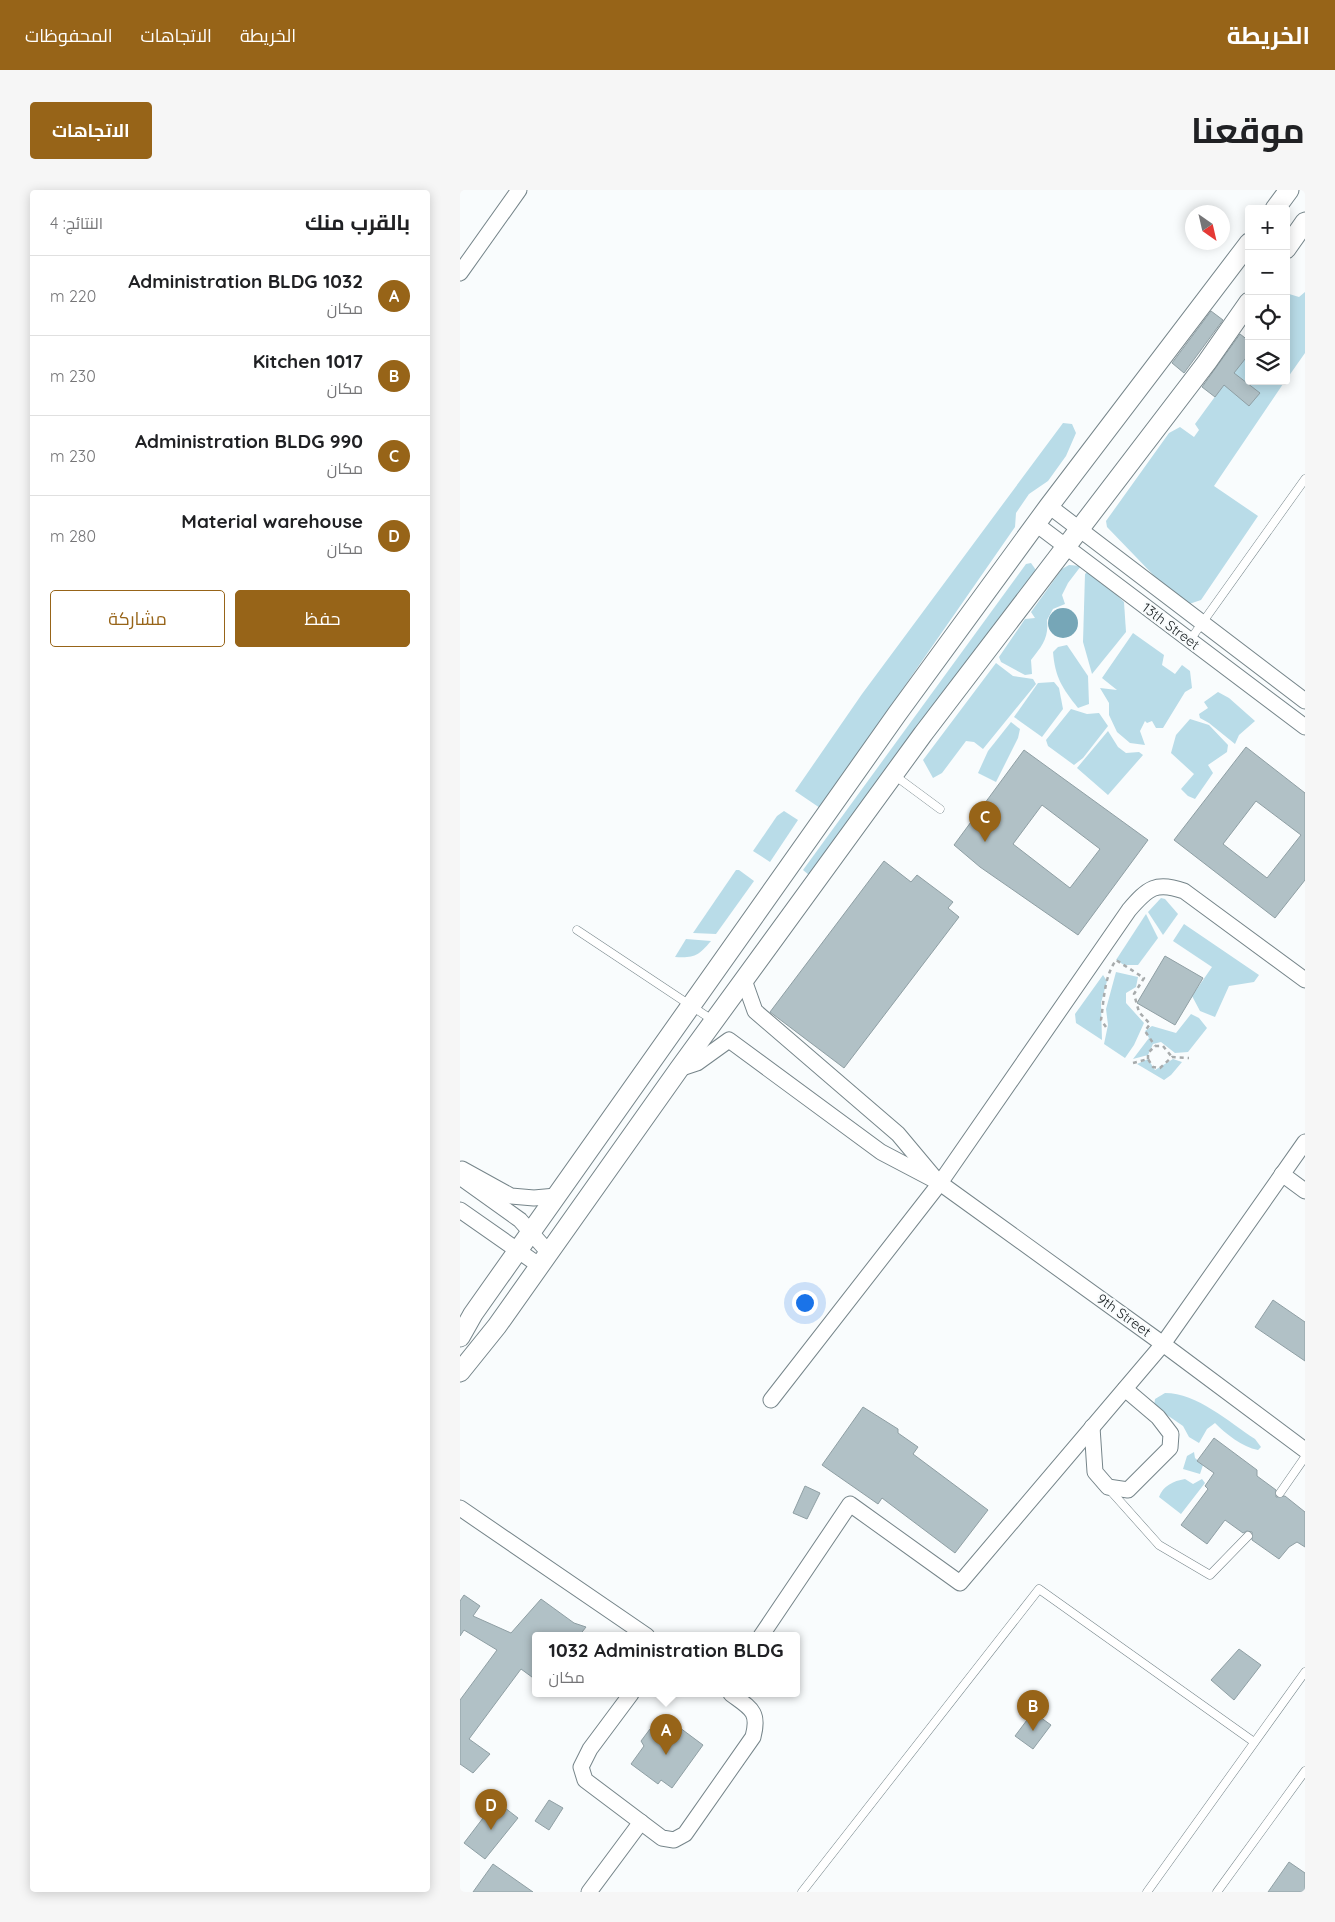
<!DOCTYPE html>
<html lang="ar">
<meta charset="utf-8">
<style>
:root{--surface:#fff;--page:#f6f6f6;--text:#202124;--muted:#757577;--line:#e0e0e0;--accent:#976418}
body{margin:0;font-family:Quicksand,Cairo,sans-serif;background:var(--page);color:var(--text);direction:rtl}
.controls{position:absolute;right:15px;top:15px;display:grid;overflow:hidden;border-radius:5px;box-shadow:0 2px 12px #0003}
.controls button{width:45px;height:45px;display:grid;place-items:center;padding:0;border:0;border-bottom:1px solid var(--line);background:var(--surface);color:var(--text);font:25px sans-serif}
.compass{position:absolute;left:725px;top:15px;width:45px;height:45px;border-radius:50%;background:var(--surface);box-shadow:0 2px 12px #0003;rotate:146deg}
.you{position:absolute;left:344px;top:1112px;width:18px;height:18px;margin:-12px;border:4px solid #fff;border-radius:50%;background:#1a73e8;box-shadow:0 0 0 8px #1a73e833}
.badge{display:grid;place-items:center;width:32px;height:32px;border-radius:50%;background:var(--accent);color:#fff;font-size:16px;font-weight:700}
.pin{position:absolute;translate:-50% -41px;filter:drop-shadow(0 1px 2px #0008)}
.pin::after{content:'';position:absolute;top:26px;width:18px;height:15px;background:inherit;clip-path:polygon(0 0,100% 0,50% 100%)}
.popup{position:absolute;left:72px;top:1442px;width:268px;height:65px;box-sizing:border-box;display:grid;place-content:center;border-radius:5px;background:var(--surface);filter:drop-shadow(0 1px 4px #0005);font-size:16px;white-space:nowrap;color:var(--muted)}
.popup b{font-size:19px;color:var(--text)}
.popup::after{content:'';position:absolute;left:50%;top:100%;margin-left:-10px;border:10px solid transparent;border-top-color:var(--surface)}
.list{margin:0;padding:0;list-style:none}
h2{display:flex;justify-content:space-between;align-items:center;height:65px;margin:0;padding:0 20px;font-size:21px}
h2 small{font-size:16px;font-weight:400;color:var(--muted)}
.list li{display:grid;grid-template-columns:32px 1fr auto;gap:15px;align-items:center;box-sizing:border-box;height:80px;padding:0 20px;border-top:1px solid var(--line)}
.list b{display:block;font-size:19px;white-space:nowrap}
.list p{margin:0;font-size:16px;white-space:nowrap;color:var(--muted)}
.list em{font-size:16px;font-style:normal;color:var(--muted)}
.actions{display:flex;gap:10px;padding:15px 20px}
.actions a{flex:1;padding:11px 0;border:1px solid var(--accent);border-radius:5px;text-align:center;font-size:18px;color:var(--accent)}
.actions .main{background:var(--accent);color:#fff}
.icon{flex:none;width:28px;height:28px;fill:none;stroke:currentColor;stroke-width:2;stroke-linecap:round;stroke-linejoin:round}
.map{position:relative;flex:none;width:845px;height:1702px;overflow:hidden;direction:ltr;border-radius:5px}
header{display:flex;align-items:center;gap:30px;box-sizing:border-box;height:70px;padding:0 25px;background:var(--accent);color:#fff}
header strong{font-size:24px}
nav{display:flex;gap:28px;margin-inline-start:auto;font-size:18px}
.intro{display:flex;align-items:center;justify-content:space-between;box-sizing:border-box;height:120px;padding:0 30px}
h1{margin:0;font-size:35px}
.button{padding:12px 22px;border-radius:5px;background:var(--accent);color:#fff;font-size:18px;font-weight:700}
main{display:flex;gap:30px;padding:0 30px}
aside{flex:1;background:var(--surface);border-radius:5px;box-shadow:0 2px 12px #0003}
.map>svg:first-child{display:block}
</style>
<header>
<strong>الخريطة</strong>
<nav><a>الخريطة</a><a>الاتجاهات</a><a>المحفوظات</a></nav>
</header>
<div class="intro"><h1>موقعنا</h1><a class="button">الاتجاهات</a></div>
<main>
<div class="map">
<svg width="845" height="1702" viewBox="0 0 845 1702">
<rect width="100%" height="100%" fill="#f9fcfd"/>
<g fill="#b9dce8">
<polygon points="845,102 845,163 826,190 826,103 839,107"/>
<polygon points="789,160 789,191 825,191 754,296 798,326 741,410 729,414 703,395 647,337 646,331 709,243 720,237 734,247 739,240 735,234"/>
<polygon points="603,233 612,234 616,243 606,266 588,291 569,304 556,323 555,337 360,618 335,601 402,504"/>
<polygon points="571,373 578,383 349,685 343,680 566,374"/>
<path d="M609 375 621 376 608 393 602 405 605 414 593 419 587 430C589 448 582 456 571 470L572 484 565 485 541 472 539 467 565 429 575 428 571 422 602 379Z"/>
<polygon points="630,380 664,412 666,442 632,484 623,452 625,384"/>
<polygon points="673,443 704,465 702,475 715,484 722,475 730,481 732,498 725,502 703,538 696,538 692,531 687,533 685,531 680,541 685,555 670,553 657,542 649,525 649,513 640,498 657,500 642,488"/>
<path d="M607 455 628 486 629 514 618 518C602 498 595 487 593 462L598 457Z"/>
<polygon points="536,473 553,486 573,489 576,494 523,559 514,552 506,551 482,583 473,588 463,570"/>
<polygon points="594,492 599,498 603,519 582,547 554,527 578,493"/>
<polygon points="758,502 769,508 795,531 779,545 775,554 749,533 740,528 739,524 748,518 744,512"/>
<polygon points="611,519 627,524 639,523 648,536 623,568 614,575 588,556 586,550"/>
<polygon points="730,529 749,535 768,555 767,562 748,575 753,583 735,609 728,606 721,599 734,584 711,563 716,545"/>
<polygon points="551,532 560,539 558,548 536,592 518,583 528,561"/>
<polygon points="648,541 658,557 666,563 679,562 683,565 648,605 617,578"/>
<polygon points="324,621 338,630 310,672 293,661 317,626"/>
<polygon points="276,680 279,680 294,691 256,744 233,743"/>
<polygon points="701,708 705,709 718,724 703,745 688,722"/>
<polygon points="686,724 698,748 678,775 664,775 656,770"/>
<polygon points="724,734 799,785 794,792 769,796 755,827 740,821 732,806 752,777 713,751"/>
<path d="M226 749 251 751C238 766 235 768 215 767Z"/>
<polygon points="656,782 678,787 676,797 666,803 666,813 684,833 674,855 665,868 644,854 648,835 646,819"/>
<polygon points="643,785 647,791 641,813 642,850 616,833 615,824"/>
<polygon points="731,824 739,828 747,838 728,862 715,863 701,852 693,854 688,865 673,869 689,848 685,841 692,836 716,843"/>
<polygon points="688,869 695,880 713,869 722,872 711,885 704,890 677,874"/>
<path d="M705 1203C737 1203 769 1232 795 1249L801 1257 798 1260C782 1257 766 1244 755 1233L747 1239 739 1253 729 1247 723 1236 694 1216 695 1209Z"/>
<polygon points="734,1262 735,1268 743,1275 740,1284 723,1279 727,1266"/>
<path d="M725 1289 733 1294 742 1289 745 1293 721 1324 699 1307C703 1296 713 1291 725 1289Z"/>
</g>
<circle fill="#76a6b7" cx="603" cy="433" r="15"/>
<g fill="#b1c1c6" stroke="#8f9fa4" fill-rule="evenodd">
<polygon points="751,121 763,130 724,183 712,173"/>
<polygon points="780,144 789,151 789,164 774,183 800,203 789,216 764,195 755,207 742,197"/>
<path d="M786 557 845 603V690L815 728 714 650ZM796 611 841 645 807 688 763 654Z"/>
<path d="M564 560 688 650 618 745 520 677 494 655ZM582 615 640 659 610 698 553 654Z"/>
<polygon points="424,671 451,692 457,685 493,712 488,718 499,727 384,878 310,822"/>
<polygon points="705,766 743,788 715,835 677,813"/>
<polygon points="813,1110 845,1132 845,1171 795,1137"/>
<polygon points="403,1217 438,1239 438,1243 458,1257 453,1264 528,1320 495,1363 422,1308 418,1314 362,1275"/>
<polygon points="754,1248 797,1280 797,1286 816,1300 816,1307 825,1306 845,1322 845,1357 837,1352 829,1357 819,1369 792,1350 792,1342 787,1341 783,1343 765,1330 747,1354 721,1335 748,1299 745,1296 754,1283 737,1271"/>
<polygon points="345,1296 360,1303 347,1329 333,1323"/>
<polygon points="4,1405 20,1416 13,1426 51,1443 81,1409 114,1433 126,1437 119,1446 76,1446 76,1490 61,1479 9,1549 30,1564 13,1583 0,1574 0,1510 37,1460 4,1440 0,1446 0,1411"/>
<polygon points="779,1459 801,1475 774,1510 751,1490"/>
<polygon points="573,1522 591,1535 573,1559 555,1546"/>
<polygon points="204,1526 243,1555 212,1598 201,1590 198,1594 171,1574 184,1556 181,1551 190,1539 195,1539"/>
<polygon points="89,1610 103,1618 89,1640 75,1631"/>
<polygon points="36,1611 58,1628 25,1669 4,1653"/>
<polygon points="829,1672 845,1683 845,1702 808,1702"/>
<polygon points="33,1674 73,1702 13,1702"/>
</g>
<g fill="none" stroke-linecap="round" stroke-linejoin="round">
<defs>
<g id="service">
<polyline points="730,450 845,289"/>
<polyline points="434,585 480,619"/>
<polyline points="117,740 254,831"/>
<polyline points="649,1299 699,1355 750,1385 788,1346"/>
<polyline points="820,1303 845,1267"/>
<polyline points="342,1702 579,1399 794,1552"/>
<polyline points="687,1702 845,1482"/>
<polyline points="757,1702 845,1581"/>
</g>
<g id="minor">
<polyline points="0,83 59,0"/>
<polyline points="589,316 845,511"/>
<polyline points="576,334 845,537"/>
<polyline points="284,790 295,821 438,944 474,987"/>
<polyline points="219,879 237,873 269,850 421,962 480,993 703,1154 845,1260"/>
<polyline points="2,979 51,1006 74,1008 96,1006"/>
<polyline points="822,984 845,1001"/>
<polyline points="0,987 60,1030 89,1063"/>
<polyline points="0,1020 80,1076"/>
<path d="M311 1210 480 993 669 720C688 698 696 691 724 701L845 790"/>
<polyline points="632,1237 635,1282 648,1297 668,1300 710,1258 711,1244 698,1227 665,1199"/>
<polyline points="0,1318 187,1446"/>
<polyline points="301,1446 390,1314 500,1393 703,1154 845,952"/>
<path d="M171 1504 130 1559 121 1577 125 1590 202 1648 214 1650 225 1644 293 1547C300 1521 290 1518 271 1504"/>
<polyline points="129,1702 181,1632"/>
</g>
<g id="tertiary">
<polyline points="815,19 829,0"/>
<polyline points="826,59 845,32"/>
<polyline points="0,1147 13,1124 437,524 589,316 789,53"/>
<polyline points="0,1182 37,1136 219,879 463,544 747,172 789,112"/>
</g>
</defs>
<use href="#service" stroke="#76858a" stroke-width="9"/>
<use href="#minor" stroke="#76858a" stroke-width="17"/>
<use href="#tertiary" stroke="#76858a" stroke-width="21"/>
<g stroke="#a7abac" stroke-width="2.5" stroke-dasharray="4 4" stroke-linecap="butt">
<path d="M646 837 641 830C644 810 644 787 656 770L684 788 674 804 679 822 690 834 685 841 695 856"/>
<polyline points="688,869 688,863 695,856 703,856 712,867"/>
<polyline points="673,873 688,869 693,877 700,878 712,867 729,868"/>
</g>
<use href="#service" stroke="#fff" stroke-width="8"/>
<use href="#minor" stroke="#fff" stroke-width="15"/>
<use href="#tertiary" stroke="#fff" stroke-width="19"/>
</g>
<g text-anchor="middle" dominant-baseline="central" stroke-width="4.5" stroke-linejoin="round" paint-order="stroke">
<g font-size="14" fill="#1a2022" stroke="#f9fcfd">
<text transform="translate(711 436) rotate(37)">13th Street</text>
<text transform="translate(664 1125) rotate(36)">9th Street</text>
</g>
</g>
</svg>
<div class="controls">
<button>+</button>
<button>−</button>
<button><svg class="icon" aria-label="locate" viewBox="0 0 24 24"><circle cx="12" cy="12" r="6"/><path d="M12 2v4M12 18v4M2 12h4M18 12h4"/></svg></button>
<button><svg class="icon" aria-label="layers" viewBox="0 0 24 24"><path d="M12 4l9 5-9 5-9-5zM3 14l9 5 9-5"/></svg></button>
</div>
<svg class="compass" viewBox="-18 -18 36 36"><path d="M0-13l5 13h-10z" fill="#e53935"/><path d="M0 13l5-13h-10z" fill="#757577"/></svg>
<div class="you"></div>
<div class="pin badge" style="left:206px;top:1565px">A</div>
<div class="popup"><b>1032 Administration BLDG</b>مكان</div>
<div class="pin badge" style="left:573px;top:1541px">B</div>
<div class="pin badge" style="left:525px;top:652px">C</div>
<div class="pin badge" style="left:31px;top:1640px">D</div>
</div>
<aside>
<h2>بالقرب منك<small>النتائج: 4</small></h2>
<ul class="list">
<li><span class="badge">A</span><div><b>1032 Administration BLDG</b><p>مكان</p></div><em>220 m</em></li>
<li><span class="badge">B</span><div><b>1017 Kitchen</b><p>مكان</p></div><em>230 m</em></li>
<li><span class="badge">C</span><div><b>990 Administration BLDG</b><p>مكان</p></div><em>230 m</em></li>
<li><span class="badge">D</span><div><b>Material warehouse</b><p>مكان</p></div><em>280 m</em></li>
</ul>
<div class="actions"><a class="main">حفظ</a><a>مشاركة</a></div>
</aside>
</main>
